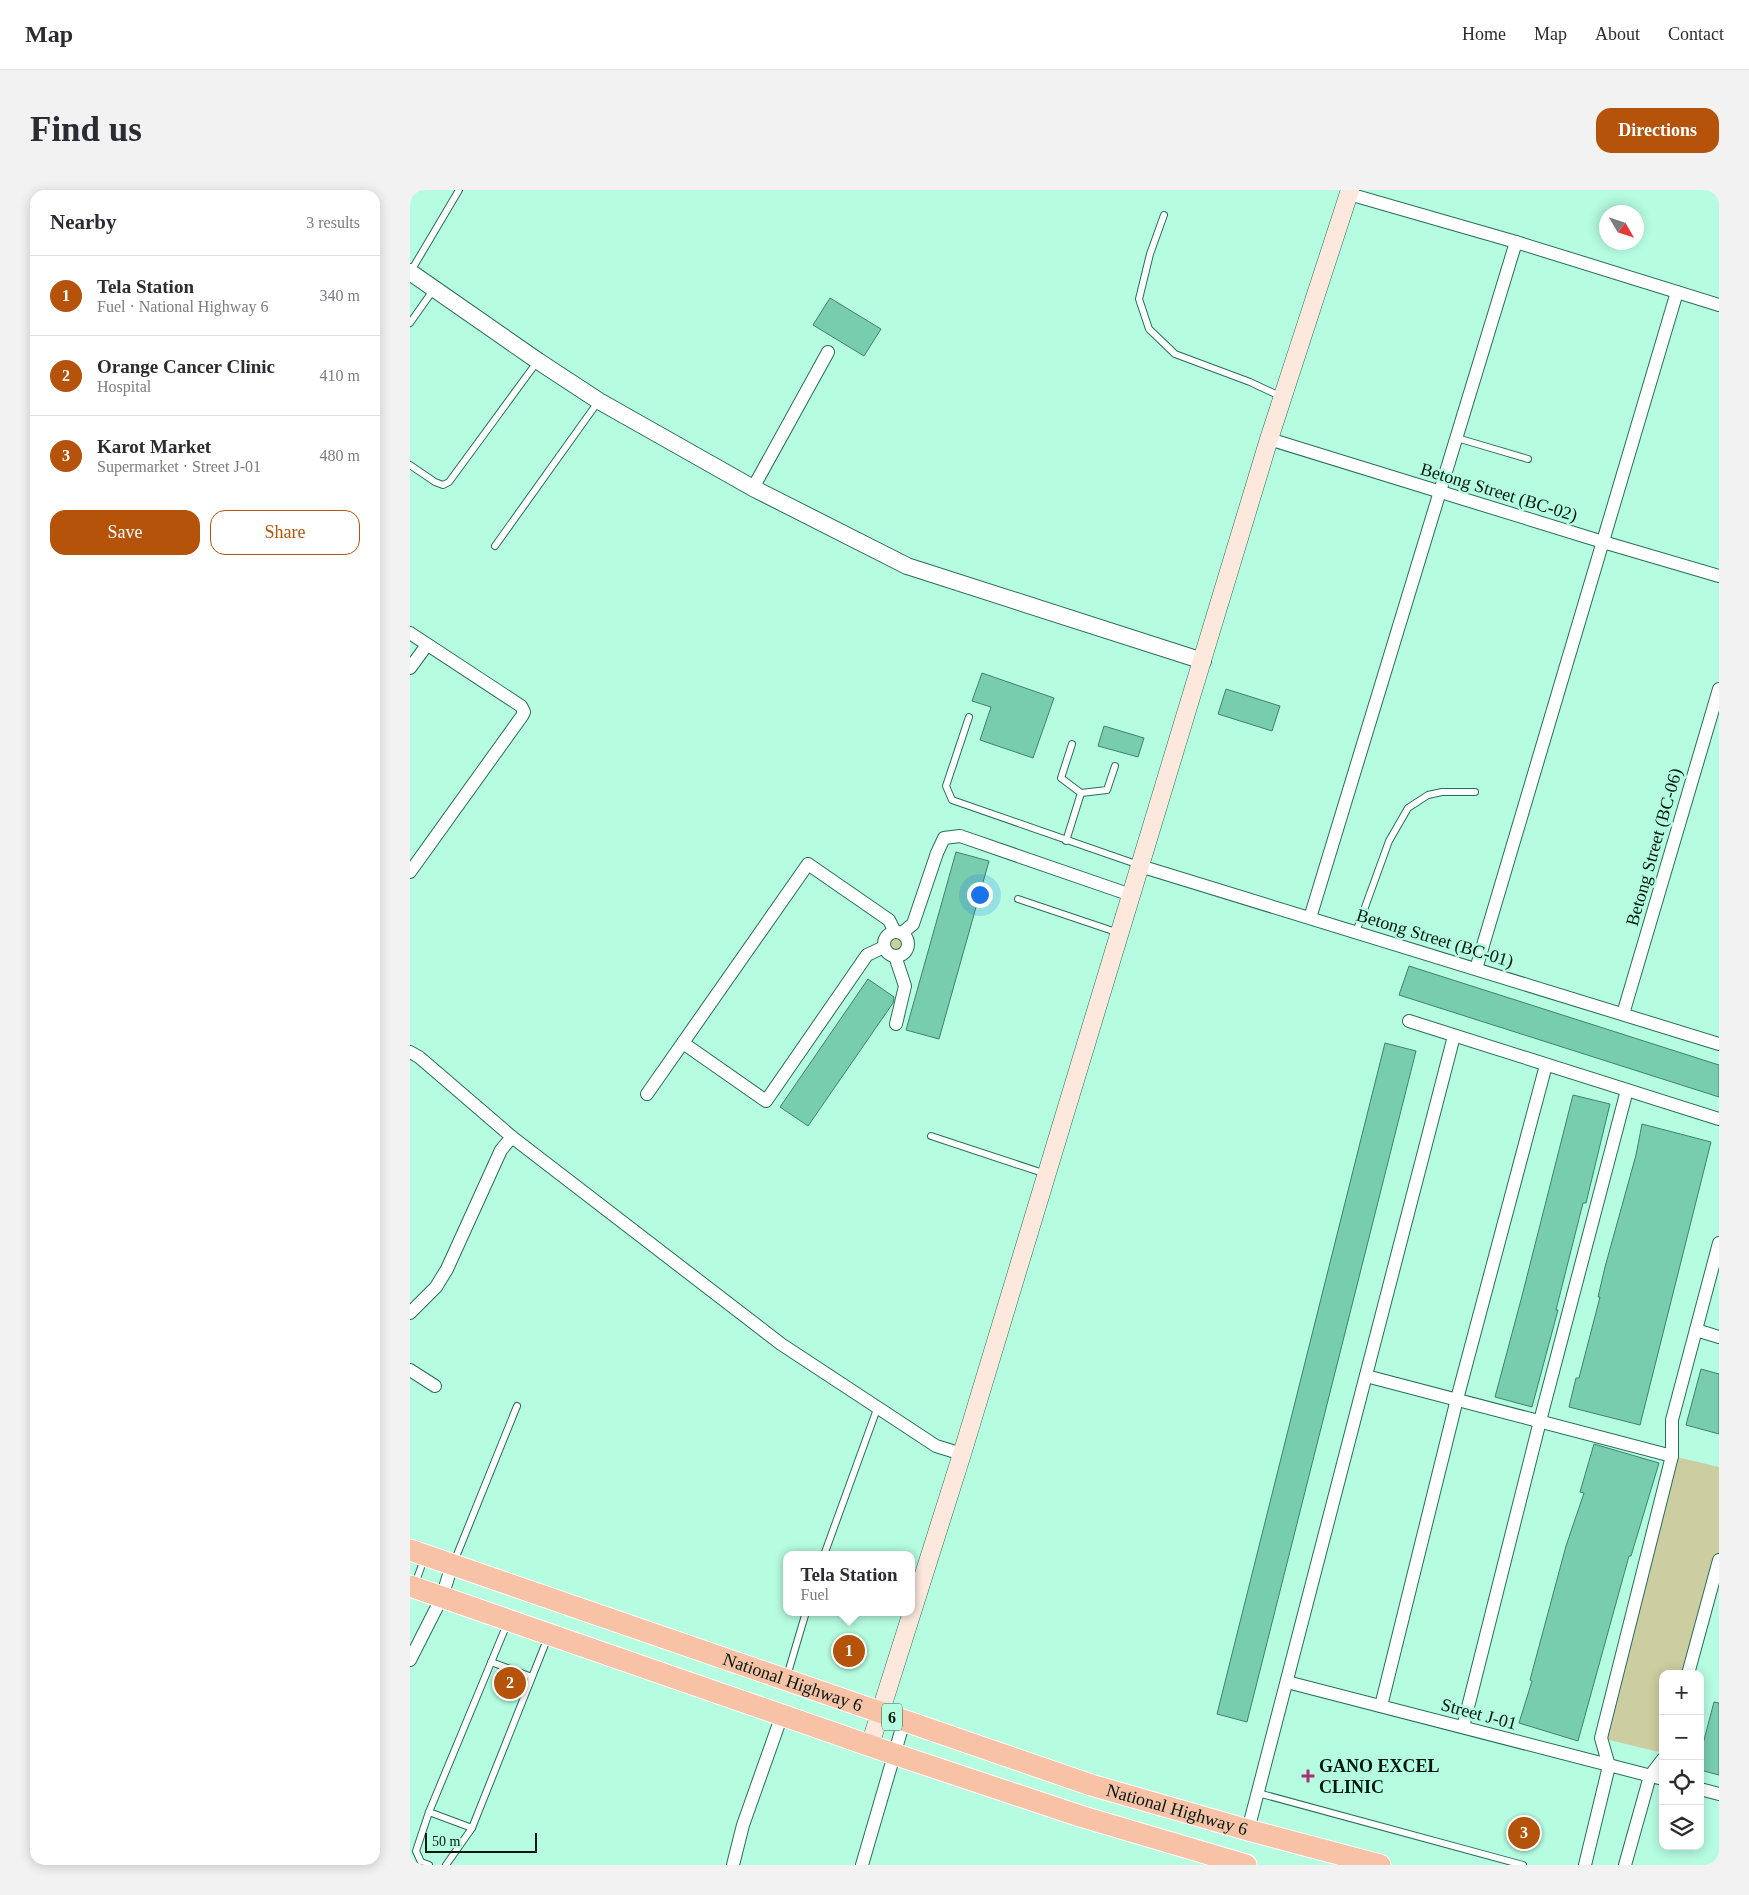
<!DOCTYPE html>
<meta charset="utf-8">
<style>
:root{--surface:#fff;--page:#f2f2f3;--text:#2b2b33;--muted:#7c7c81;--line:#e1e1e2;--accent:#b45309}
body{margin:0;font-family:Georgia,serif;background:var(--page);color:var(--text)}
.controls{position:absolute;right:15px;bottom:15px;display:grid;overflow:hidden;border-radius:10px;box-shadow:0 2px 12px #0003}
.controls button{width:45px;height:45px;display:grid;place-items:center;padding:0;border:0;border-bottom:1px solid var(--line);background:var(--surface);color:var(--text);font:25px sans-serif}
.compass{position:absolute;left:1189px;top:15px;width:45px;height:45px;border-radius:50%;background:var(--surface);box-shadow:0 2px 12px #0003;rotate:129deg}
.scale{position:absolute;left:15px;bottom:12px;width:112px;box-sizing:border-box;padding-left:5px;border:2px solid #001a11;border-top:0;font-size:14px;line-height:18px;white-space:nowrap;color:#001a11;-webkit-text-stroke:4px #b5fce1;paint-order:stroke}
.you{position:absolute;left:569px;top:704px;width:18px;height:18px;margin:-12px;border:4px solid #fff;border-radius:50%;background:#1a73e8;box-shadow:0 0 0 8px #1a73e833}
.badge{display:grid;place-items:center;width:32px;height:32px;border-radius:50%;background:var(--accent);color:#fff;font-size:16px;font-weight:700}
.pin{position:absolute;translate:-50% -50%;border:2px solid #fff;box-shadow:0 1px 5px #0006}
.popup{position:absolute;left:373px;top:1361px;width:132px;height:65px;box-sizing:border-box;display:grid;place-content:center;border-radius:10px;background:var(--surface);filter:drop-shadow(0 1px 4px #0005);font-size:16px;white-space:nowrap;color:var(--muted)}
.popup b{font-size:19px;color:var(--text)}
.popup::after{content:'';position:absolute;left:50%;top:100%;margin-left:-10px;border:10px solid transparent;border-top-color:var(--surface)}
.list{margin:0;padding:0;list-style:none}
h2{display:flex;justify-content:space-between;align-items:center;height:65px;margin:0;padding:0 20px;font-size:21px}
h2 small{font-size:16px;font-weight:400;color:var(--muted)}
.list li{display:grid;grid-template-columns:32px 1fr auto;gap:15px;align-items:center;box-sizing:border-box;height:80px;padding:0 20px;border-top:1px solid var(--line)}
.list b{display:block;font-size:19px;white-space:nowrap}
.list p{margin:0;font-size:16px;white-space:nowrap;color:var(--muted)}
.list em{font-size:16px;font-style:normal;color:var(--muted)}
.actions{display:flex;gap:10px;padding:15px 20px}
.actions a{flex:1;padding:11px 0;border:1px solid var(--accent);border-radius:15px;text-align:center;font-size:18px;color:var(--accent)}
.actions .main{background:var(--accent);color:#fff}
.icon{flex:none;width:28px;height:28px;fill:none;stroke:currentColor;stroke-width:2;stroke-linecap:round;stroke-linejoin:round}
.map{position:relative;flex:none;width:1309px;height:1675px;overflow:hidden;border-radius:15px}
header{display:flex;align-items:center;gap:30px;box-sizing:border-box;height:70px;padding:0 25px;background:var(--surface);border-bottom:1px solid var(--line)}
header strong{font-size:24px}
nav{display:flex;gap:28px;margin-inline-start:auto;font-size:18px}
.intro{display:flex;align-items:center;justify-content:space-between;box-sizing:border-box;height:120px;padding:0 30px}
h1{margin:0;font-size:35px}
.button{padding:12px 22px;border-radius:15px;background:var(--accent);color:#fff;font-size:18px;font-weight:700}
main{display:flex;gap:30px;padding:0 30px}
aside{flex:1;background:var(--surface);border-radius:15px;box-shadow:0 2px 12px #0003}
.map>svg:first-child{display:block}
</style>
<header>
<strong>Map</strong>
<nav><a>Home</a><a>Map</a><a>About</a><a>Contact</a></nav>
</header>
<div class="intro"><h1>Find us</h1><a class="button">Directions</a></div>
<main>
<aside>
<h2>Nearby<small>3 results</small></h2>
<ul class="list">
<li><span class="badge">1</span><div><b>Tela Station</b><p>Fuel · National Highway 6</p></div><em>340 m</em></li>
<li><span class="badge">2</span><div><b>Orange Cancer Clinic</b><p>Hospital</p></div><em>410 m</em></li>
<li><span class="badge">3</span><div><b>Karot Market</b><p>Supermarket · Street J-01</p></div><em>480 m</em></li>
</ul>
<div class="actions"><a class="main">Save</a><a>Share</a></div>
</aside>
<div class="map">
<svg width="1309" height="1675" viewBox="0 0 1309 1675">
<rect width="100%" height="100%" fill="#b5fce1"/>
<g fill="#cccda1">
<circle cx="486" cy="754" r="8"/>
<polygon points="1262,1266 1309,1277 1309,1370 1278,1484 1253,1484 1253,1563 1191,1548"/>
</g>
<g fill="#77cdae" stroke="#3e836c">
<polygon points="420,108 471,139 454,166 403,135"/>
<polygon points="572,483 644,508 623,568 570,550 581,517 562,511"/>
<polygon points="816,499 870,516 862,541 808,524"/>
<polygon points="694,536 734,548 728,567 688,556"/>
<polygon points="546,662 579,671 529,849 496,840"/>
<polygon points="999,776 1309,875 1309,907 989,805"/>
<polygon points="458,789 484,807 483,813 398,936 370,917"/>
<polygon points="975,853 1006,861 837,1532 807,1524"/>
<polygon points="1163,905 1200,914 1176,1013 1173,1013 1146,1120 1148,1120 1122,1217 1085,1207 1112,1106"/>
<polygon points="1232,934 1301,952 1230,1235 1159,1217 1166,1188 1169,1188 1190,1107 1188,1107 1195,1077 1226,965"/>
<polygon points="1291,1179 1309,1184 1309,1244 1276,1235"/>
<polygon points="1184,1254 1249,1273 1221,1366 1219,1366 1168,1551 1109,1533 1122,1491 1120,1490 1156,1356 1174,1303 1170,1302"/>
<polygon points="1304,1512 1309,1513 1309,1585 1290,1580 1290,1565"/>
</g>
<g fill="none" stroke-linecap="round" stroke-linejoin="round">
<defs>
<g id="service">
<polyline points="754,25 740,64 729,109 739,139 765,164 840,192 872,207"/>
<polyline points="1,81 49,0"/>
<polyline points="0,133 24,99"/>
<polyline points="1047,248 1118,269"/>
<polyline points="0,275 25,292 33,295 39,292 127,172"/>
<polyline points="85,356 188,212"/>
<polyline points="559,527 536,596 542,610 729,675"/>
<polyline points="671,603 697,600 705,576"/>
<polyline points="656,651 671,603 651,588 662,554"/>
<polyline points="608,709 709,743"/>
<polyline points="946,742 979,651 998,618 1018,605 1032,602 1065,602"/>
<polyline points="521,946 636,984"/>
<polyline points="414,1365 467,1219"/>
<polyline points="44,1372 107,1216"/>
<polyline points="5,1394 14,1369"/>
<polyline points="97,1434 19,1622 62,1638 138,1447"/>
<polyline points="81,1472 122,1487"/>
<polyline points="377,1486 396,1422"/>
<polyline points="848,1603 1113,1675"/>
<polyline points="19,1622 6,1661 11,1672 19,1675"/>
<polyline points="36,1675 62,1638"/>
</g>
<g id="minor">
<polyline points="939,4 1106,52 1309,115"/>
<polyline points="859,249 1193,352 1309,386"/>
<polyline points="343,298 418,162"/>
<polyline points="0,443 111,516 114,522 112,526 0,682"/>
<polyline points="0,478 17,455"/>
<polyline points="730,676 1309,854"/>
<polyline points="900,728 1106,52"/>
<circle cx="486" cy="754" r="12"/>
<polyline points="492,743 503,734 527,663 534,648 550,646 721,705"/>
<polyline points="485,766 495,796 486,834"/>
<polyline points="1066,779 1267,102"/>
<polyline points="1213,824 1309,499"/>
<polyline points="999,831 1309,929"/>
<polyline points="273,853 356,911 457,765 474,757"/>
<polyline points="0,862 9,867 102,947 371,1154 526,1256 552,1264"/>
<polyline points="237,904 398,674 479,730 485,742"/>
<polyline points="0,1123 26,1097 37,1079 91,960 102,947"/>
<polyline points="1286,1140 1309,1147"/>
<polyline points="0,1180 25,1196"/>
<polyline points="956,1186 1262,1266"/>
<polyline points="0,1470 32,1407 42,1375"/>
<polyline points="1278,1484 1309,1370"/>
<polyline points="877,1492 1253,1589"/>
<polyline points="971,1516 1047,1209 1136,875"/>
<polyline points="1053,1537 1130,1231 1217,900"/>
<polyline points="1290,1599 1309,1604"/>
<polyline points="838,1640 1044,846"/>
<polyline points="323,1675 333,1635 372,1525"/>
<polyline points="452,1675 494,1531"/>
<polyline points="1175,1675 1199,1576 1191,1548 1262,1266 1262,1230 1309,1053"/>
<polyline points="1215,1675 1240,1586 1253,1569"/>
</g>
<polyline id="tertiary" points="0,82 128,171 189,211 343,298 497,376 793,471"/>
<polyline id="secondary" points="460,1555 552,1264 859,249 940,0"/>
<g id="trunk">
<path id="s1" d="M0 1360 681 1595 838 1640 970 1675"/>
<polyline points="0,1396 484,1564 670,1626 836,1675"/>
</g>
</defs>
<use href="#service" stroke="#276e58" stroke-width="8"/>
<use href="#minor" stroke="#276e58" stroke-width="14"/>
<use href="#tertiary" stroke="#276e58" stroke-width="18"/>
<use href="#secondary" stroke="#276e58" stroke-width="19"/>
<use href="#trunk" stroke="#fff" stroke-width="23"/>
<use href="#service" stroke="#fff" stroke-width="6"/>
<use href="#minor" stroke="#fff" stroke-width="12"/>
<use href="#tertiary" stroke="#fff" stroke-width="16"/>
<use href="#secondary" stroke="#fce8dd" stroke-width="18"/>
<use href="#trunk" stroke="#f8c2a6" stroke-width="21"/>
</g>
<path fill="#ae2d79" stroke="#b5fce1" stroke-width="2" d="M895.5 1578.5h5v5h5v5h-5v5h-5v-5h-5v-5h5z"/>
<g text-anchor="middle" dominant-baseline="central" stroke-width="5" stroke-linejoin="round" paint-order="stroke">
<rect fill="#b5fce1" stroke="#365e4f" stroke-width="1" x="472" y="1513.5" width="20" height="27" rx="4"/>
<g font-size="16" font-weight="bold" fill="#001a11">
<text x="482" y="1527">6</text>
</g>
<g font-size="18" fill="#001a11" stroke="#b5fce1">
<text transform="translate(1089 302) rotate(17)">Betong Street (BC-02)</text>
<text transform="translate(1244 657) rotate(-74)">Betong Street (BC-06)</text>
<text transform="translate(1025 748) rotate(17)">Betong Street (BC-01)</text>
<text stroke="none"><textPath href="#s1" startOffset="405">National Highway 6</textPath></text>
<text transform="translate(1069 1524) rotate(15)">Street J-01</text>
<text stroke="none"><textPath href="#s1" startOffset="810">National Highway 6</textPath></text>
</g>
<g font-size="18" font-weight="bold" fill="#001a11" stroke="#b5fce1" text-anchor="start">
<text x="909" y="1576">GANO EXCEL<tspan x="909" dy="21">CLINIC</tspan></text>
</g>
</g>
</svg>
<div class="controls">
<button>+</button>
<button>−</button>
<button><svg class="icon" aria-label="locate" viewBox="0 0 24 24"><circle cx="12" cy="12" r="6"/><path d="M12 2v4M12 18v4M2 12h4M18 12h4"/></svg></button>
<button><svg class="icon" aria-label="layers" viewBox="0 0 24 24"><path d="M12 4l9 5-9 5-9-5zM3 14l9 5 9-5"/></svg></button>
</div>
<svg class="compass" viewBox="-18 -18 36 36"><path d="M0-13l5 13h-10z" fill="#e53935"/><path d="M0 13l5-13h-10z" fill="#7c7c81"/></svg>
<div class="scale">50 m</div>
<div class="you"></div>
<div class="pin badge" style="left:439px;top:1461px">1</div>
<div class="popup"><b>Tela Station</b>Fuel</div>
<div class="pin badge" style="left:100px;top:1493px">2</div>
<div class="pin badge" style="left:1114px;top:1643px">3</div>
</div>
</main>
